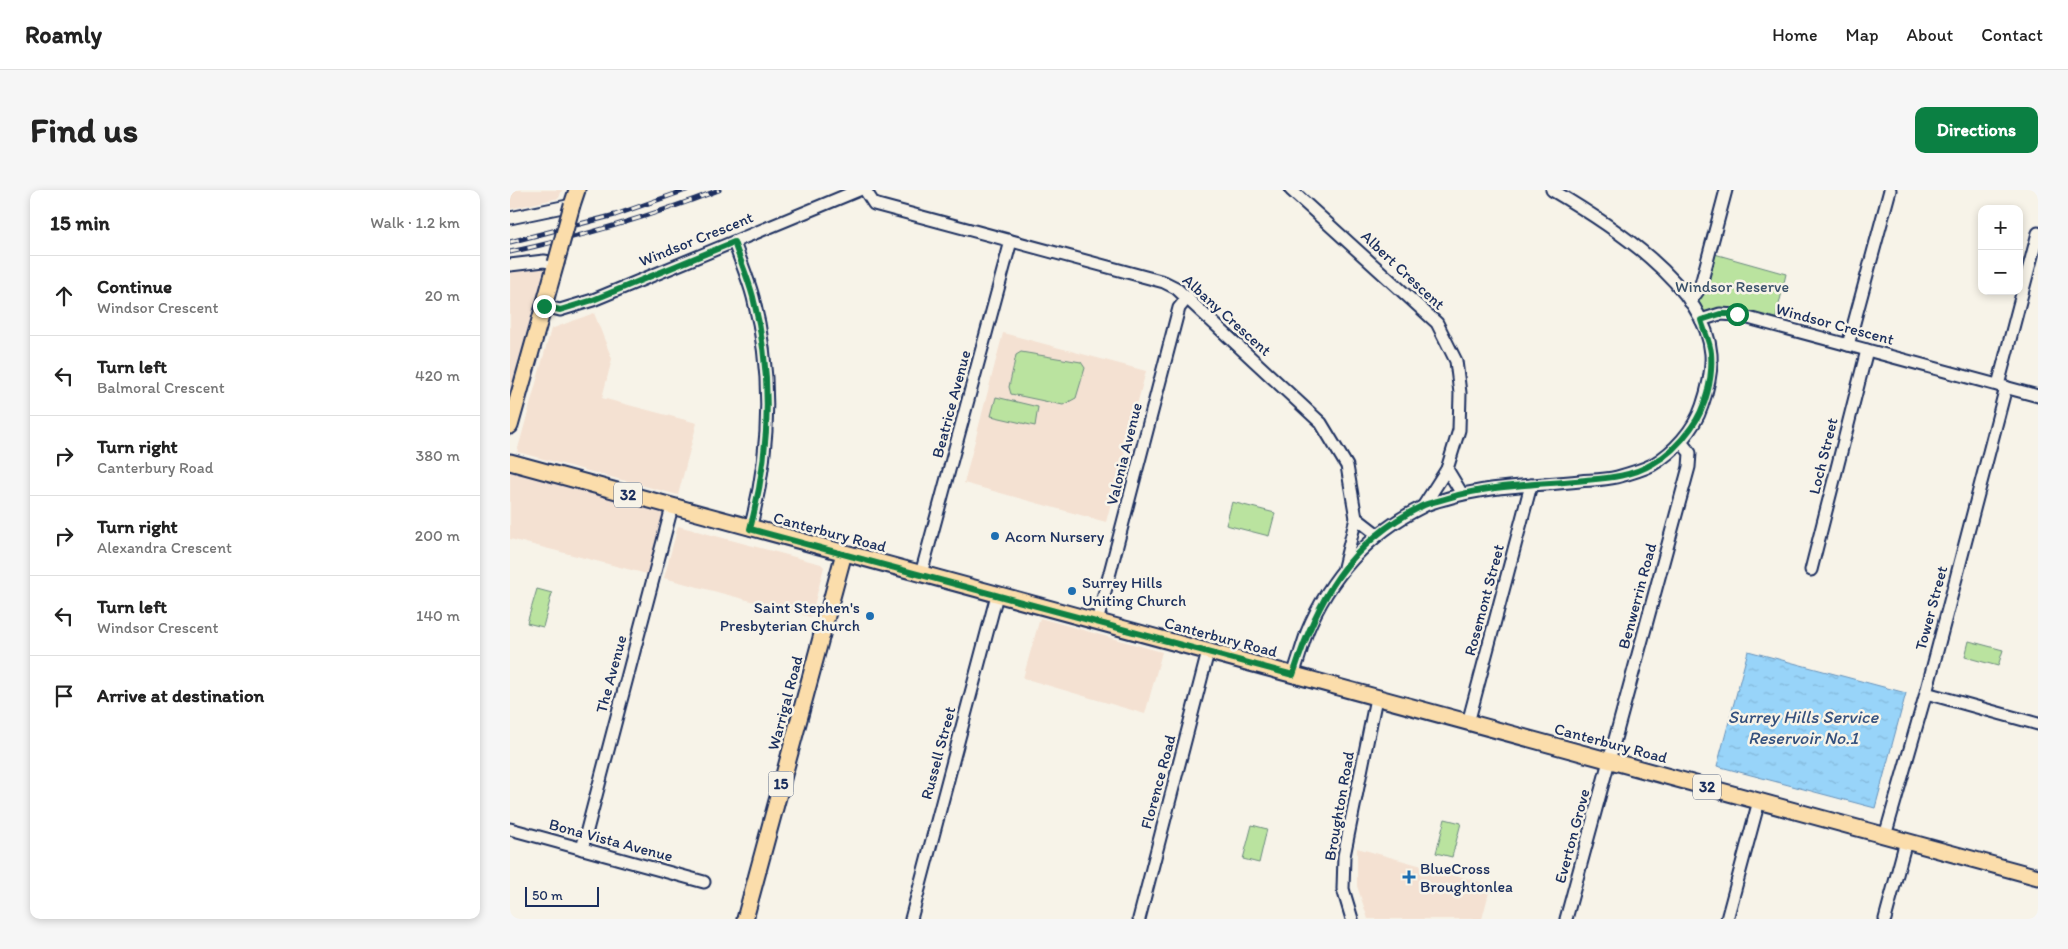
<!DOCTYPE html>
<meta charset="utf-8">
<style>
:root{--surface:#fff;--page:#f6f6f6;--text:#222;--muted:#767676;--line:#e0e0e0;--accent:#0b8043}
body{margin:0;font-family:Itim,sans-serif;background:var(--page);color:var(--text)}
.controls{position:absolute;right:15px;top:15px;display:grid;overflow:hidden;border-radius:10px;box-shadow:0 2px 8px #0003}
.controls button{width:45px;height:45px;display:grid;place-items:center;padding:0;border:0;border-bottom:1px solid var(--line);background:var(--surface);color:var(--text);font:25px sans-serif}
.scale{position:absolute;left:15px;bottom:12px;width:74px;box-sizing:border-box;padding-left:5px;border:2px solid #1b2f5e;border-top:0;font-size:14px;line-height:18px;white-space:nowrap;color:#1b2f5e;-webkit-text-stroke:4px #f7f3e8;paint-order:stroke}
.stop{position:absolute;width:15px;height:15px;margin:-11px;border:4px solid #0b8043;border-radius:50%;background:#fff}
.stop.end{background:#0b8043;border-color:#fff;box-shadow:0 1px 5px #0008}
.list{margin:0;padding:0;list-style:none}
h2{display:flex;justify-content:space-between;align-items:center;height:65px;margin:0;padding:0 20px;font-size:21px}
h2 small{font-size:16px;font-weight:400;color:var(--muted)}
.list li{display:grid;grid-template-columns:32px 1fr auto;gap:15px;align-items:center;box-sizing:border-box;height:80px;padding:0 20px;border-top:1px solid var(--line)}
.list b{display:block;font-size:19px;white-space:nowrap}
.list p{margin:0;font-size:16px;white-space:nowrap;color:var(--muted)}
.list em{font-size:16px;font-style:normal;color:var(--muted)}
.icon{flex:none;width:28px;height:28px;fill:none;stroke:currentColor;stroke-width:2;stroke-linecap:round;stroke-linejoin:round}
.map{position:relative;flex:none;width:1528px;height:729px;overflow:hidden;border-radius:10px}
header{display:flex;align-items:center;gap:30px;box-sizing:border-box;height:70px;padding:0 25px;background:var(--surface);border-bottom:1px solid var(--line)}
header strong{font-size:24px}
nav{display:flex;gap:28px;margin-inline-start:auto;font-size:18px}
.intro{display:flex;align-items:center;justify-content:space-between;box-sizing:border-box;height:120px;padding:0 30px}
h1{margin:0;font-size:35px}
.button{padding:12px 22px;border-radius:10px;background:var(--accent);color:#fff;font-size:18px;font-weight:700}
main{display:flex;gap:30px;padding:0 30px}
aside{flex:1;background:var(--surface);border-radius:10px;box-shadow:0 2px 8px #0003}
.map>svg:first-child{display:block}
</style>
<header>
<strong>Roamly</strong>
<nav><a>Home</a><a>Map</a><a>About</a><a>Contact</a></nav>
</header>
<div class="intro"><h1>Find us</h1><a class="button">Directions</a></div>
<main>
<aside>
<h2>15 min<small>Walk · 1.2 km</small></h2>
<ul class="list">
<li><svg class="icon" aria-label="ahead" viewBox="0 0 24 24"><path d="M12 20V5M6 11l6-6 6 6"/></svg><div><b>Continue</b><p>Windsor Crescent</p></div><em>20 m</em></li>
<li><svg class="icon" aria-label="left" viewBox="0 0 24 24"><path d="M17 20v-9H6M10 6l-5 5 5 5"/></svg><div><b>Turn left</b><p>Balmoral Crescent</p></div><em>420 m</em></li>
<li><svg class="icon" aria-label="right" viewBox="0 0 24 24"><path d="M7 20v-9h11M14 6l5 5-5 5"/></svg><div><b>Turn right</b><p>Canterbury Road</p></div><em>380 m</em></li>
<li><svg class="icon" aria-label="right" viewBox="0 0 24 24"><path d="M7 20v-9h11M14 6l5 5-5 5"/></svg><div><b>Turn right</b><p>Alexandra Crescent</p></div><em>200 m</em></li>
<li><svg class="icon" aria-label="left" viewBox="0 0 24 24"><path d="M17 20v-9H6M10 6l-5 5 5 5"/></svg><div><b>Turn left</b><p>Windsor Crescent</p></div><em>140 m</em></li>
<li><svg class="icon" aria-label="arrive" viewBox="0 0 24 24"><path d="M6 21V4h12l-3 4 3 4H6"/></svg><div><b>Arrive at destination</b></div></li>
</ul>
</aside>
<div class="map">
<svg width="1528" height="729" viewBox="0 0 1528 729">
<defs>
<pattern id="water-ripples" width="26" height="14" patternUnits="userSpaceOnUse" patternTransform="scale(1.25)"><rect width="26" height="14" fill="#98d4f9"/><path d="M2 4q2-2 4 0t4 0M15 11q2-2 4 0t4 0" fill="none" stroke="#82b6d8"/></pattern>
</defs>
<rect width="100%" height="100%" fill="#f7f3e8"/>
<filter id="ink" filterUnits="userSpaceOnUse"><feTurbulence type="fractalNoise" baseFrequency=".02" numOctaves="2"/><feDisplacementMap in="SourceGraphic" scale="10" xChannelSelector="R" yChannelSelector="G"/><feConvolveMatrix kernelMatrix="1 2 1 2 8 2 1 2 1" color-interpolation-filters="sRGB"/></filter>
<g filter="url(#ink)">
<g fill="#f4e1d2">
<polygon points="0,0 52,0 49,8 0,19"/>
<polygon points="46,73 0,234 0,75"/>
<polygon points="84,123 102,169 92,208 187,233 168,305 7,262 41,139"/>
<polygon points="493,143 636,181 596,332 454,293"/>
<polygon points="0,272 155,315 137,384 0,349"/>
<polygon points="168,336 311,374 314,377 301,427 154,388"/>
<polygon points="530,428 652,462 635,524 513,488"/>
<polygon points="847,658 981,695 972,729 858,729 847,696"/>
</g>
<g fill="#bae39f" stroke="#6a897e">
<polygon points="1201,63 1276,84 1265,132 1192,128 1183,112"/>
<polygon points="511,162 571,172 575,178 566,208 553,215 501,204 499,197 506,165"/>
<polygon points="486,207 528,217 525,236 481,226"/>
<polygon points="722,312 765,323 759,346 716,335"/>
<polygon points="27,399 42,403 33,437 17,433"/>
<polygon points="1459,451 1493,460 1488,476 1455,467"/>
<polygon points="935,629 951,633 942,667 926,663"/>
<polygon points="742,635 757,639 749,673 733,669"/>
</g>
<polygon fill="url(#water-ripples)" stroke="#6692bb" points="1238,461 1396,503 1365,618 1207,576"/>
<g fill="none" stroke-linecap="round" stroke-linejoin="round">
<defs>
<g id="minor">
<polyline points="355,0 364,14 654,92 666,98 811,233 837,276 846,328 834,377"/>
<polyline points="781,0 927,133 946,171 950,203 949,240 937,279 914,315"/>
<polyline points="0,28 62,15"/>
<path d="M224 52C230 70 238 88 243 107 263 183 260 263 240 339"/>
<polyline points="0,75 34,71 46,73"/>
<polyline points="1180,112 1190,98 1216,0"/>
<polyline points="34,116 50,120 83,110 349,0"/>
<polyline points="1191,130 1210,124 1227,125 1528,206"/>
<polyline points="1338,155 1380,0"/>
<polyline points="1488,195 1528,43"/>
<polyline points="937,279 952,304"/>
<polyline points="846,328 868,345"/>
<polyline points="1301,380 1357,160"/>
<polyline points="411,384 501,51"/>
<polyline points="587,432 669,118 678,107"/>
<path d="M783 485C788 471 792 456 797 442 819 388 859 343 912 317 919 313 927 311 935 309 980 295 1024 296 1070 291 1082 290 1095 290 1107 287 1118 284 1132 280 1142 275 1164 262 1184 240 1192 216 1198 199 1202 182 1201 164 1196 94 1096 32 1042 0"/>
<polyline points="1416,503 1528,534"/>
<polyline points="958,533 1021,295"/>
<polyline points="0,639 194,692"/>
<polyline points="1375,646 1416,503 1496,197"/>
<polyline points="72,659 162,317"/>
<polyline points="401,729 487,405"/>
<polyline points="629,729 698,462"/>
<polyline points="842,729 833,699 834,666 866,508"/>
<polyline points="1056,729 1179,277 1180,263 1171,252"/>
<polyline points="1217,729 1249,611"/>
<polyline points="1375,729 1396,651"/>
</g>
<g id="major">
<polyline points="62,15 67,0"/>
<polyline points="0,236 46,73"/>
<polyline points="0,272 1528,687"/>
<polyline points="235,729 334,363"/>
</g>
</defs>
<use href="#minor" stroke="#1b2f5e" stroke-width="15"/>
<use href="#major" stroke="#1b2f5e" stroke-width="19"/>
<use href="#minor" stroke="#f7f3e8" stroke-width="11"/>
<use href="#major" stroke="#fbddab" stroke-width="15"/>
<defs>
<g id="rail">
<polyline points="0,52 105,25 176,0"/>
<path d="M0 62C71 47 141 26 209 0"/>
</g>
</defs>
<use href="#rail" stroke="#1b2f5e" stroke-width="5"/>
<use href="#rail" stroke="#f7f3e8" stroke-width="3" stroke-dasharray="9" stroke-linecap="butt"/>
<defs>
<polyline id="major-bridge" points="46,73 62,15"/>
</defs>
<use href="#major-bridge" stroke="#1b2f5e" stroke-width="19" stroke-linecap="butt"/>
<use href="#major-bridge" stroke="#fbddab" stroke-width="15"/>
</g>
</g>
<g fill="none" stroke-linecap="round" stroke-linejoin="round" filter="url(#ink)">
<path stroke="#0b8043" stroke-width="6" d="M34 116 50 120 83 110 224 52C230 70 238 88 243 107 263 183 260 263 240 339L783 485C807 410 838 353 912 316 920 312 929 311 938 308 983 294 1030 295 1076 290 1098 288 1123 286 1142 274 1157 266 1171 252 1181 238 1196 218 1203 188 1201 163 1200 152 1194 141 1191 130L1210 124H1227"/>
</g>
<g fill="#1f6fb2" stroke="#f7f3e8" stroke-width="2">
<circle cx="485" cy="346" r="5"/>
<circle cx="562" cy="401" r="5"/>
<circle cx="360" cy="426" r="5"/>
<path d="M896.5 679.5h5v5h5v5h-5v5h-5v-5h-5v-5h5z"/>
</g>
<g text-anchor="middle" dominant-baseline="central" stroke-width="5" stroke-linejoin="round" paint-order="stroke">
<g fill="#f7f3e8" stroke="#5d6a87" stroke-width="1">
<rect x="104" y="292.5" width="28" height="25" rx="4"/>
<rect x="258.5" y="581.5" width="25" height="25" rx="4"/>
<rect x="1183" y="584.5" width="28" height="25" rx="4"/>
</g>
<g font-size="15" font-weight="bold" fill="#1b2f5e">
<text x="118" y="305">32</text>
<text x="271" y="594">15</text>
<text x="1197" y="597">32</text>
</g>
<g font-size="16" fill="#1b2f5e" stroke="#f7f3e8">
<text transform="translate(186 49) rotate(-22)">Windsor Crescent</text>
<text transform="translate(893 80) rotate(43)">Albert Crescent</text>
<text transform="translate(717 125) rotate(42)">Albany Crescent</text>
<text transform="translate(1325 134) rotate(15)">Windsor Crescent</text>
<text transform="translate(441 214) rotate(-75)">Beatrice Avenue</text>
<text transform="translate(614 264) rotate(-76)">Valonia Avenue</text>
<text transform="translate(1313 266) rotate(-76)">Loch Street</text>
<text transform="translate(320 342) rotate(15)">Canterbury Road</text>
<text transform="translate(1127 406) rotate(-75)">Benwerrin Road</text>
<text transform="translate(974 410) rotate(-75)">Rosemont Street</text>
<text transform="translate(1421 418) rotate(-75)">Tower Street</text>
<text transform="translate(711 447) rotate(15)">Canterbury Road</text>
<text transform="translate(101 484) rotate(-75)">The Avenue</text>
<text transform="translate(275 513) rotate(-75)">Warrigal Road</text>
<text transform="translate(1101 553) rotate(15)">Canterbury Road</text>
<text transform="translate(428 563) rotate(-75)">Russell Street</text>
<text transform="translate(648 592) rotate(-75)">Florence Road</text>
<text transform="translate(829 616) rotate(-80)">Broughton Road</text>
<text transform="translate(1062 646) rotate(-75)">Everton Grove</text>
<text transform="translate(101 650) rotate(15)">Bona Vista Avenue</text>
</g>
<g font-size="16" fill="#3b536b" stroke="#f7f3e8">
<text x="1222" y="96">Windsor Reserve</text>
</g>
<g font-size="16" fill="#1b2f5e" stroke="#f7f3e8" text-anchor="start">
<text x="495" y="346">Acorn Nursery</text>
<text x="572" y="392">Surrey Hills<tspan x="572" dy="18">Uniting Church</tspan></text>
<text x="350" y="417" text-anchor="end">Saint Stephen's<tspan x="350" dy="18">Presbyterian Church</tspan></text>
<text x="910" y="678">BlueCross<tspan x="910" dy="18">Broughtonlea</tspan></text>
</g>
<g font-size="18" font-style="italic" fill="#34507d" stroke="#f7f3e8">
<text x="1293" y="527">Surrey Hills Service<tspan x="1293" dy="21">Reservoir No.1</tspan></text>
</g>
</g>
</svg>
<div class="controls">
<button>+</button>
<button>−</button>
</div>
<div class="scale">50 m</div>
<div class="stop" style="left:1227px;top:124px"></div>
<div class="stop end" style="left:34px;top:116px"></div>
</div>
</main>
